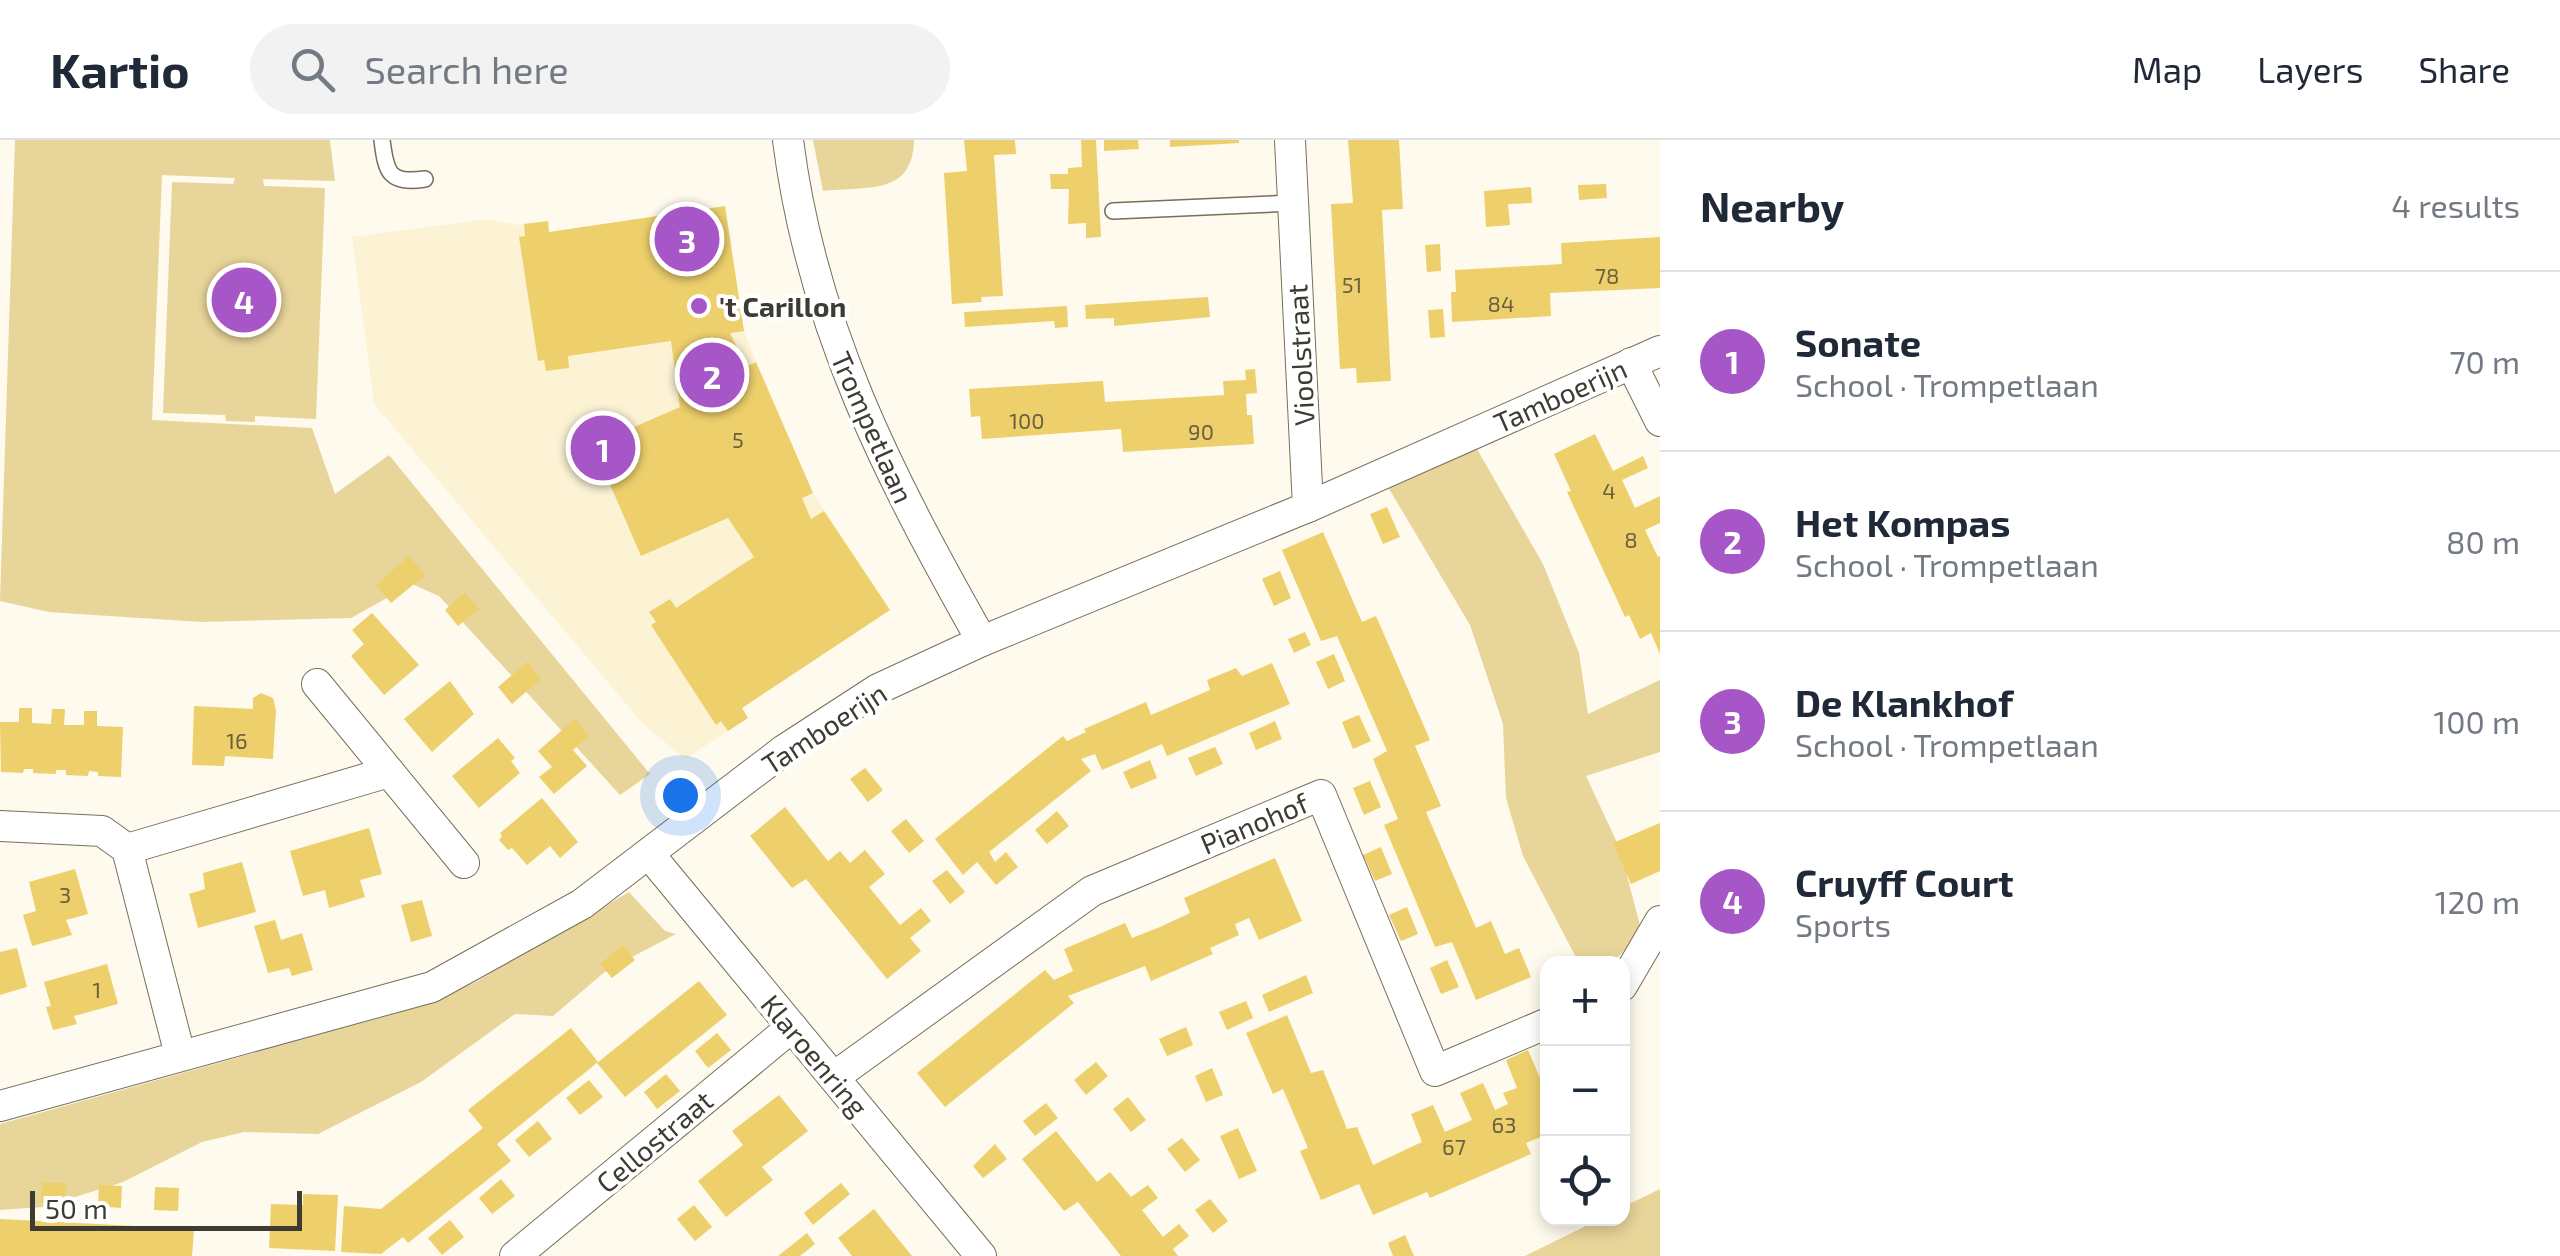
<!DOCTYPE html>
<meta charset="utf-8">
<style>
:root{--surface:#fff;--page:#f2f2f3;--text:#1f2937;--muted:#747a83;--line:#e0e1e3;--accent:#a756c7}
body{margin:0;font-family:"Exo 2",sans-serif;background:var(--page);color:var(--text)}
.controls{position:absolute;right:30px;bottom:30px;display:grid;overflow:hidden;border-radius:20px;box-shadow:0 5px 15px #0003}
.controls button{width:90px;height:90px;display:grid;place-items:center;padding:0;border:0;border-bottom:2px solid var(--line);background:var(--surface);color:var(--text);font:50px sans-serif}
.scale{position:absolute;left:30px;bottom:25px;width:272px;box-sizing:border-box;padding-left:10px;border:5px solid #3d3b32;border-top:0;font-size:28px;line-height:35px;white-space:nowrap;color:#3d3b32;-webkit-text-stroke:8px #fff;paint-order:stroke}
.you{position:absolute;left:680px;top:655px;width:35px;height:35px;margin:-25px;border:8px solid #fff;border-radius:50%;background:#1a73e8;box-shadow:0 0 0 15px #1a73e833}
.badge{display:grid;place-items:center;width:65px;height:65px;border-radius:50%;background:var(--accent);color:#fff;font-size:32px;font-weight:700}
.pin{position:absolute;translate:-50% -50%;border:5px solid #fff;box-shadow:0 2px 10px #0006}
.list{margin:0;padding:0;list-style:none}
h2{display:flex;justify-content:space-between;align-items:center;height:130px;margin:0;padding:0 40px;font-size:42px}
h2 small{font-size:32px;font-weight:400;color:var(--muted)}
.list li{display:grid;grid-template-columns:65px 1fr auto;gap:30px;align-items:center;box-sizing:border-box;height:180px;padding:0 40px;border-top:2px solid var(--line)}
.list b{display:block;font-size:38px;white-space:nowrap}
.list p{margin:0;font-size:32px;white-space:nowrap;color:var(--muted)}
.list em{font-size:32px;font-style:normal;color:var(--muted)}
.icon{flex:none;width:55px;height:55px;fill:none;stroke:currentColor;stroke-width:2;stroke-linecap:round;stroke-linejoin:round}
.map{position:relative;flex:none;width:1660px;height:1116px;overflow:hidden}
header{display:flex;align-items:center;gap:60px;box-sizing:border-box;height:140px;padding:0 50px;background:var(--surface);border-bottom:2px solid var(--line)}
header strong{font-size:48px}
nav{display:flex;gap:55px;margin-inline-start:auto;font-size:35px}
.search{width:700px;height:90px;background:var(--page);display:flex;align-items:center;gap:25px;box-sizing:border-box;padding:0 35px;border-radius:55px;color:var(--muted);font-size:38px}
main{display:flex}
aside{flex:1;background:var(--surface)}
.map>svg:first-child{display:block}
</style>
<header>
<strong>Kartio</strong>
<div class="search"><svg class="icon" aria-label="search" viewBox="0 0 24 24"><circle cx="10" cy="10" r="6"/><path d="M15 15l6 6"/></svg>Search here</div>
<nav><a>Map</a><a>Layers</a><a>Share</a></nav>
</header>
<main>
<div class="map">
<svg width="1660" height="1116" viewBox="0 0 1660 1116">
<rect width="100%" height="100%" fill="#fefaed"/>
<polygon fill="#fcf3d5" points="725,66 744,191 756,222 813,353 890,470 742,568 748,578 685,619 643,584 374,264 352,97 488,79 518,85 548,81 550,92"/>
<g fill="#e8d59a">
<polygon points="15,0 330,0 335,41 263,39 264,46 325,48 316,279 255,276 255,282 226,281 225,275 163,273 172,42 233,44 235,38 162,35 152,280 312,288 335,354 389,315 650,634 620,655 439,456 412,444 351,478 201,482 49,472 0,461"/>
<path d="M813 0H914C913 56 867 46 823 51Z"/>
<polygon points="1477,309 1543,424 1579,513 1588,574 1660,540 1660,612 1586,636 1620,709 1642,793 1612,823 1579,823 1523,716 1506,658 1503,584 1470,485 1388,347"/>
<polygon points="629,752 665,791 676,794 607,830 553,876 515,874 421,942 318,994 244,992 202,1002 123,1042 43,1067 0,1070 0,984 390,875 474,843"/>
<polygon points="1660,1049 1660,1116 1525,1116 1600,1079 1622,1078 1623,1067"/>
</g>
<g fill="#edcf6c">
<polygon points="964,0 1015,0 1016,14 994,15 1003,156 981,157 982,162 952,164 944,33 967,31"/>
<polygon points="1081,0 1096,0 1101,97 1086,98 1086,83 1068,84 1069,49 1051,49 1050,34 1068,34 1068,28 1082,27"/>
<polygon points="1104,0 1138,0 1139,9 1104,11"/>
<polygon points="1170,0 1239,0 1239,3 1170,7"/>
<polygon points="1348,0 1399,0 1403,69 1382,70 1391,241 1357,243 1356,228 1340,229 1331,64 1353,63"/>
<polygon points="1606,44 1607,58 1579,60 1578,45"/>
<polygon points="1531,47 1532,63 1508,64 1510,85 1486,87 1484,51"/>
<polygon points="725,66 744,191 730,193 746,227 756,222 813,353 802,358 811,379 824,371 890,470 742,568 748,578 728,591 721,581 716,585 651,485 656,482 649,472 670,459 676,468 754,417 728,378 641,416 593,305 680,267 671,201 568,216 569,228 546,231 544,220 538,221 519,97 525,96 524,84 548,81 549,92"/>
<polygon points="1660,97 1660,148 1550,153 1551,176 1452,182 1451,152 1456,152 1455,130 1562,124 1561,103"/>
<polygon points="1440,104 1441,131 1427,132 1425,105"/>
<polygon points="1208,157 1210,177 1114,186 1114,178 1086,179 1085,165"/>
<polygon points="1067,166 1068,187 1055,188 1054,181 965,187 964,172"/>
<polygon points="1443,169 1445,197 1430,198 1428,170"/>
<polygon points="1255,229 1257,253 1246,254 1247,275 1252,275 1254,304 1123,312 1121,289 982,299 980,276 971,277 969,249 1103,241 1105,262 1224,255 1223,241 1246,240 1245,230"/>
<polygon points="1595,294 1613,331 1643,316 1648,328 1622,340 1635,368 1660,356 1660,383 1645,390 1658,417 1660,416 1660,514 1651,493 1640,499 1629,475 1625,477 1567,352 1571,351 1554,314"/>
<polygon points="1387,367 1400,397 1383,404 1370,374"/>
<polygon points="1323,392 1362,482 1376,476 1430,600 1415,606 1441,666 1426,672 1476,788 1491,781 1505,814 1519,808 1531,837 1476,860 1452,802 1435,807 1384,685 1398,679 1373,619 1387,611 1337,496 1321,501 1282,410"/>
<polygon points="409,416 425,435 391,463 376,445"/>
<polygon points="1280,431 1291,458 1274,466 1262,439"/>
<polygon points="465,453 479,469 458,486 445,470"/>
<polygon points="372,473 419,525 384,555 351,516 364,504 352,490"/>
<polygon points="1305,492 1311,505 1294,513 1288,499"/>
<polygon points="1334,514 1345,541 1328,549 1316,522"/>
<polygon points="527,522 541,539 512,564 498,547"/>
<polygon points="1272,523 1290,564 1167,616 1162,604 1102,630 1095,614 1081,619 1091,631 989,712 995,722 1006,712 1018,727 996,745 977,722 963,735 935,699 1063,596 1067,601 1086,592 1084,589 1146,562 1151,575 1210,550 1207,540 1236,528 1242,536"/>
<polygon points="450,541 474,574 432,612 404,579"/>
<polygon points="261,553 273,558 276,570 273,619 225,616 224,626 192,625 194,566 253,569 253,558"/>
<polygon points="19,568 32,568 32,583 51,584 52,569 65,569 64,585 84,585 84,571 97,571 97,586 123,587 121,637 98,636 98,632 89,631 88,636 66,635 66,630 56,630 56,634 33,633 33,629 24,629 23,633 1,632 0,582 19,582"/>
<polygon points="1359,575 1371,601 1353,609 1342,582"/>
<polygon points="575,579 589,596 573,610 587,626 554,654 539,637 552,627 538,611"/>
<polygon points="1275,581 1282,599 1256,610 1249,593"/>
<polygon points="498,598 515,618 511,621 520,633 479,668 452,636"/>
<polygon points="1215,607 1223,624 1196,636 1188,618"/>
<polygon points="1150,620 1157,638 1131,649 1123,632"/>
<polygon points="865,628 883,650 868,662 850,639"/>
<polygon points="1370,641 1381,667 1364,675 1353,648"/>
<polygon points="542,658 578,702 560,718 550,706 527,725 512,708 508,710 499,700 502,696 500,693"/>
<polygon points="785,667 828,721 840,711 850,723 865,710 885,734 869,747 900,785 921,768 931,781 910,798 921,811 887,839 806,739 792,748 750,696"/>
<polygon points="1057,671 1069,686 1047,704 1035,690"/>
<polygon points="906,679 924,701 909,713 891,691"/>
<polygon points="1660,683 1660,731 1631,744 1613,703"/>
<polygon points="369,688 382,734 360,740 365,757 329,768 325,750 303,756 290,711"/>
<polygon points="1381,707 1392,734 1375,741 1363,715"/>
<polygon points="1275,718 1302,781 1259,800 1249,778 1235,784 1239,795 1210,808 1213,814 1151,841 1145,826 1068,856 1074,863 945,967 917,933 1045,830 1054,840 1073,831 1064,809 1125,783 1132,798 1160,787 1190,773 1184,758"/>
<polygon points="242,722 256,772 198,788 189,754 205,749 203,733"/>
<polygon points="75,729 88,774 66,780 72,795 32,806 23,775 36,771 29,742"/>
<polygon points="947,730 965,752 950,764 932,741"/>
<polygon points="422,760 432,796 411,802 401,765"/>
<polygon points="1407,767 1418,794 1401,801 1389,775"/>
<polygon points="275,780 281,800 302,793 313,830 292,836 289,828 268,833 254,786"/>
<polygon points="623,805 635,820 612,838 600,824"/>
<polygon points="17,808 27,847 0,855 0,812"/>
<polygon points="1447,820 1459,847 1441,854 1430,828"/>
<polygon points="107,824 118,864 74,876 77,884 53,890 46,867 51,866 44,842"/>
<polygon points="1306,835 1313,853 1269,872 1262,855"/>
<polygon points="699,841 727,875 625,957 597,923"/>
<polygon points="1246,861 1253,878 1227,890 1219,872"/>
<polygon points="1287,875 1311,933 1323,930 1347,989 1357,987 1373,1025 1422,1002 1411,974 1433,965 1445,992 1472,980 1460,953 1483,943 1495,970 1508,964 1503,953 1517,948 1506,920 1528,910 1540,938 1548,934 1548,994 1526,1003 1531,1014 1430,1058 1427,1052 1373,1075 1359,1044 1321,1060 1300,1011 1308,1008 1283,949 1273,954 1246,893"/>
<polygon points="1186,887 1193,905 1167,916 1159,899"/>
<polygon points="571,888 598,922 497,1004 511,1021 408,1103 403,1097 381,1114 341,1112 344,1066 381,1069 483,988 468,970"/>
<polygon points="717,893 731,910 708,928 695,911"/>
<polygon points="1096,922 1108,936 1086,955 1074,940"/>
<polygon points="1212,928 1223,955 1206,962 1195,936"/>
<polygon points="666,934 680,951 657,969 644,952"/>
<polygon points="589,940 603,957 580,975 566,958"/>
<polygon points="779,955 808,991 762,1027 773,1040 726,1077 698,1041 743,1005 732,991"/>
<polygon points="1128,957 1146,980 1131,992 1113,969"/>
<polygon points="1046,963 1058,978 1035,996 1023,981"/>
<polygon points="538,981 552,999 529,1017 515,1000"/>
<polygon points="1238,988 1257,1031 1239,1039 1220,996"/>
<polygon points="1056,991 1097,1042 1110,1032 1131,1057 1148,1045 1158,1058 1142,1070 1163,1097 1179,1084 1189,1096 1173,1109 1178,1116 1121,1116 1078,1062 1064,1071 1022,1019"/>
<polygon points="1182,998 1200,1020 1185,1032 1167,1009"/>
<polygon points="995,1004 1007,1019 983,1038 973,1026"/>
<polygon points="501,1039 515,1056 492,1074 479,1058"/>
<polygon points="42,1042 66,1043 65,1065 41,1063"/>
<polygon points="841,1043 850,1054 813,1085 804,1073"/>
<polygon points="99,1045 122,1046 121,1068 98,1066"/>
<polygon points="155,1047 179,1048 178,1071 154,1070"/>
<polygon points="303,1054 338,1055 335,1111 269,1108 271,1064 303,1065"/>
<polygon points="1210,1059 1228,1081 1213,1093 1195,1070"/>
<polygon points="694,1065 712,1087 695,1101 677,1079"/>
<polygon points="874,1069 894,1094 912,1116 852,1116 838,1098"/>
<polygon points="0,1079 194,1089 192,1116 0,1116"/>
<polygon points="450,1080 464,1097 442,1115 428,1098"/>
<polygon points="807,1093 815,1104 800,1116 778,1116"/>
<polygon points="1405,1095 1414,1116 1393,1116 1388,1103"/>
</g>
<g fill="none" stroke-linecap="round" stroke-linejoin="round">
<defs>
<g id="lane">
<path d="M382 0C386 33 389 44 425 39"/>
<polyline points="1113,71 1293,63"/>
</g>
<g id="street">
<path d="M788 0C812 189 890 338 982 501"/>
<polyline points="1290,0 1308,367"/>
<polyline points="1631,223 1660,281"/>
<polyline points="317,544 464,723"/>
<polyline points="0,686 102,691 127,709 180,915"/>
<polyline points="127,709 389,632"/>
<polyline points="649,714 981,1116"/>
<polyline points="1622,846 1660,781"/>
<polyline points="834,937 1092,751 1321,655 1435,931 1548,883"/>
<polyline points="0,966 432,847 582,764 784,610 878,549 982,501 1308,367 1660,211"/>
<polyline points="515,1116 792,887"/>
</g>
</defs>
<use href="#lane" stroke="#756f5b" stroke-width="18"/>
<use href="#street" stroke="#756f5b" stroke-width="32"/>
<use href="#lane" stroke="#fff" stroke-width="15"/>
<use href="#street" stroke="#fff" stroke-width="30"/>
</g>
<circle fill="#a756c7" stroke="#fff" stroke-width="4" cx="699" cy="166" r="10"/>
<g text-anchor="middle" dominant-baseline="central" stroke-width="8" stroke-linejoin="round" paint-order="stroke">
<g font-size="22" fill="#696040">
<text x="1607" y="135">78</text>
<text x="1352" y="144">51</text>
<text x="1501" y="163">84</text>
<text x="1027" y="280">100</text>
<text x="1201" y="291">90</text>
<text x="738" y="299">5</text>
<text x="1609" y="350">4</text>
<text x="1631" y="399">8</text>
<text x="237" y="600">16</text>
<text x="65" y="754">3</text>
<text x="97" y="849">1</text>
<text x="1504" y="984">63</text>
<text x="1454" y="1006">67</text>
</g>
<g font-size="28" font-weight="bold" fill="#3d3b32" stroke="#fff" text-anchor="start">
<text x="719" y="166">'t Carillon</text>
</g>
<g font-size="28" fill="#3d3b32" stroke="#fff">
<text transform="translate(1300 215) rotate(-93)">Vioolstraat</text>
<text transform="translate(1560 255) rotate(-24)">Tamboerijn</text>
<text transform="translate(873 287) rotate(66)">Trompetlaan</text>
<text transform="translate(824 588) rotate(-33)">Tamboerijn</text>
<text transform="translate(1254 683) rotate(-23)">Pianohof</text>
<text transform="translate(815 915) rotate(50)">Klaroenring</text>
<text transform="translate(654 1001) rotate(-40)">Cellostraat</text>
</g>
</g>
</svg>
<div class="controls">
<button>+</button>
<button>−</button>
<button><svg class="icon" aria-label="locate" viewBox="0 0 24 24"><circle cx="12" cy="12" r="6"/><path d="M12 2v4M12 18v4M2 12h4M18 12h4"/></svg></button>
</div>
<div class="scale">50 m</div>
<div class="you"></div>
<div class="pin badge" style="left:603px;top:308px">1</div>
<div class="pin badge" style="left:712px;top:235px">2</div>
<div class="pin badge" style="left:687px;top:99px">3</div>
<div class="pin badge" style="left:244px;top:160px">4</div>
</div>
<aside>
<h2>Nearby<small>4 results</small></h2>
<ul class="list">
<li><span class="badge">1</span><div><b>Sonate</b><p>School · Trompetlaan</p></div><em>70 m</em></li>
<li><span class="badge">2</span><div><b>Het Kompas</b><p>School · Trompetlaan</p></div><em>80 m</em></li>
<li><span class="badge">3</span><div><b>De Klankhof</b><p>School · Trompetlaan</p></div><em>100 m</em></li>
<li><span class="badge">4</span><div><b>Cruyff Court</b><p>Sports</p></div><em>120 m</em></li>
</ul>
</aside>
</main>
